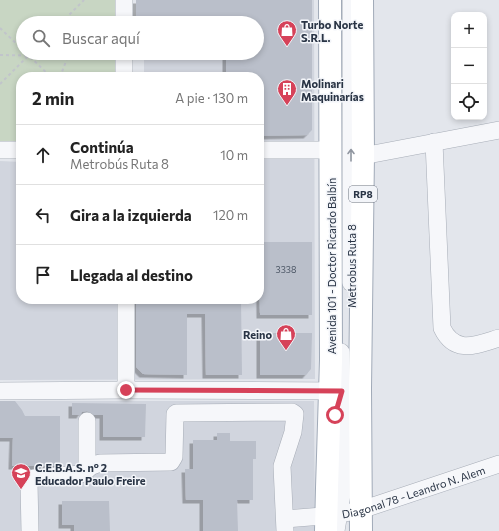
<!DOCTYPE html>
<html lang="es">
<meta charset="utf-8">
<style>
:root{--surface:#fff;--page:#f6f6f6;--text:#222;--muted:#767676;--line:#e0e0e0}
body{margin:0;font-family:Commissioner,sans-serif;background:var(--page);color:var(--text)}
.controls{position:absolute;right:12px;top:12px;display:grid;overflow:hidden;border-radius:8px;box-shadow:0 2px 6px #0003}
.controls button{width:36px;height:36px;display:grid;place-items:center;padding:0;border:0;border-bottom:1px solid var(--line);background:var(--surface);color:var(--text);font:20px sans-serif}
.stop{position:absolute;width:12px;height:12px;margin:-9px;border:3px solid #d64259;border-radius:50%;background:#fff}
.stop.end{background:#d64259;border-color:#fff;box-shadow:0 1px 4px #0008}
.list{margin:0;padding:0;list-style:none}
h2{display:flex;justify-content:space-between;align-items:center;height:52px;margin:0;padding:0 16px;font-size:17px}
h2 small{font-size:13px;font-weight:400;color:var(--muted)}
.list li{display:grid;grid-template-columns:26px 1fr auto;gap:12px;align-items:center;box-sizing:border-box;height:60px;padding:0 16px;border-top:1px solid var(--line)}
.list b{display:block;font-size:15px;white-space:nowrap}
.list p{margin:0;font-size:13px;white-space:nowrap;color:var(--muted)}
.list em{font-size:13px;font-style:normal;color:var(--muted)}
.icon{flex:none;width:22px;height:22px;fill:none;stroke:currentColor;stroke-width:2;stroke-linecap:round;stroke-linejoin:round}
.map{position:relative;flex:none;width:499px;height:531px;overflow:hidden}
.search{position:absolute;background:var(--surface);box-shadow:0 2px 6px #0003;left:16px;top:16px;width:248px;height:44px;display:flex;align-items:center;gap:10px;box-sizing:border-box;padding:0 14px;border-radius:22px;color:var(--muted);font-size:15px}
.panel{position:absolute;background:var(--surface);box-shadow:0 2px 6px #0003;left:16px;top:72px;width:248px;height:232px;border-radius:16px}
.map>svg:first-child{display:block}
</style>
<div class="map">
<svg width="499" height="531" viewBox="0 0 499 531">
<defs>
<filter id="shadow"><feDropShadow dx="-3.5" dy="3.5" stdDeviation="0" flood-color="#0004"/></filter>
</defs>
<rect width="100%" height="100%" fill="#e3e6ec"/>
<g fill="#d1d5de">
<polygon points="136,0 314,0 315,379 0,380 0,161 21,162 21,299 259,299 259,77 144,77 144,53 257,53 257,23 144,23 144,18 136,18"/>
<polygon points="0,401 314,401 315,531 0,531"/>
</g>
<polygon fill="#c8d6c3" points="0,0 115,0 116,23 23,23 23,53 116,53 116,77 21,77 21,142 0,141"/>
<g fill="#babfca" filter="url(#shadow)">
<polygon points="136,0 312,0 312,130 307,135 259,136 259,77 226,77 226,53 257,53 257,23 226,23 226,17 136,18"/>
<polygon points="259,242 312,242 312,315 260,315"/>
<polygon points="136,299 241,299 242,375 206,375 205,314 187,314 187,375 143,374 136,367"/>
<polygon points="260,333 312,333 311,369 306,375 260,375"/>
<polygon points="0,401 15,401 22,410 25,416 60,416 60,466 12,466 13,438 0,438"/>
<polygon points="72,403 146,404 145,437 103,437 103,415 94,415 87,411 82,412 80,415 72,415"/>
<polygon points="217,433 230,433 230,441 256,441 256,459 253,459 253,500 237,500 238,531 203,531 203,500 186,500 185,469 193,469 193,440 217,440"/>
<polygon points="62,501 109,501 110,531 74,531 74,525 62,525"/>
</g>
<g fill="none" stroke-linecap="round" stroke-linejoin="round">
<defs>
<g id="minor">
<polyline points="124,23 124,0"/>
<polyline points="124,53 124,77"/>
<path d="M434 142 442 328C455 355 476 345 499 338"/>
<polyline points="0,150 21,150"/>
<polyline points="259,150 331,150"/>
<polyline points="363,154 373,154 499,130"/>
<polyline points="351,283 351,0"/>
<polyline points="126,299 126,390"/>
<polyline points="0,391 126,390 342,391"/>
<polyline points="87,421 87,470"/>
<path id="s1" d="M285 519 335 515 361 510 499 464"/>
<polyline points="30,531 29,483 34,478 81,474 92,466 100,463 171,462 174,457 175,414 176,413 292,412 295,414 293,432 282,466 285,531"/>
<polyline points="336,531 343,488 341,352"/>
</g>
<g id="major">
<polyline points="326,531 327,488 331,360 330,0"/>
<polyline points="361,531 360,389 363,154 362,0"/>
</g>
</defs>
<use href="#minor" stroke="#a7adb7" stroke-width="18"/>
<use href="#major" stroke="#a1aab8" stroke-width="24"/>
<g stroke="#c1c4cb" stroke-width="2" stroke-dasharray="3 3" stroke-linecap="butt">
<polyline points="61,23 84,0"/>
<polyline points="0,28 23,50"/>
<polyline points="26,53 51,77"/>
<polyline points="0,55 111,57"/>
<polyline points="60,77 68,56 67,53"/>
<polyline points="0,84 31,53"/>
</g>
<use href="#minor" stroke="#f6f7fa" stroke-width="17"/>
<use href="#major" stroke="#fff" stroke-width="22"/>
</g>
<defs><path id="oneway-shaft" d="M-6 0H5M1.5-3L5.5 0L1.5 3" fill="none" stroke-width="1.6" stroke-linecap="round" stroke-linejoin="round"/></defs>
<use stroke="#9096a0" href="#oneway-shaft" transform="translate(351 155) rotate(-90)"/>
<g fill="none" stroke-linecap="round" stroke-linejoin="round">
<polyline stroke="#d64259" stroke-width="5" points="126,390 342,391 335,415"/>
</g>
<defs>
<symbol id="shop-pin" viewBox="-11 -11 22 30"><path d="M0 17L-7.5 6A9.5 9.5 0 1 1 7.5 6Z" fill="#d64259" stroke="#f3f5f9"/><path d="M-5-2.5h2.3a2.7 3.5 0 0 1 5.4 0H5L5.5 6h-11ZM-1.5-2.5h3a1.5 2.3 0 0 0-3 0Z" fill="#fff"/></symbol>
<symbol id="building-pin" viewBox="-11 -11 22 30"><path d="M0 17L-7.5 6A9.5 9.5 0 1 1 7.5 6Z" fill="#d64259" stroke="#f3f5f9"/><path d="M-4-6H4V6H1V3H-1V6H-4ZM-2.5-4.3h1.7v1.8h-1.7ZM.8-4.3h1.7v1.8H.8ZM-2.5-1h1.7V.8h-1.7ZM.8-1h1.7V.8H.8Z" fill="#fff"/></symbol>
<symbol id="school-pin" viewBox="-11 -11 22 30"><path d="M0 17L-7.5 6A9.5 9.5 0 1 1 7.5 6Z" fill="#d64259" stroke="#f3f5f9"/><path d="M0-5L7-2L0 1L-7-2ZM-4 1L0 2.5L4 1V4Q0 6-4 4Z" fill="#fff"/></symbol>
</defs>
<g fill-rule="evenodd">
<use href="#shop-pin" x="276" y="19" width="22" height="30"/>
<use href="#building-pin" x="276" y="78" width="22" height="30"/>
<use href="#shop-pin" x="275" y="323" width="22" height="30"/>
<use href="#school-pin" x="10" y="462" width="22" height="30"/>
</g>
<g text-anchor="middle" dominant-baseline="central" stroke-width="3" stroke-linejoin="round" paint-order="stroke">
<g font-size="9" fill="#4d5766">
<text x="286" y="269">3338</text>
</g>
<rect fill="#f3f5f9" stroke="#666e7b" stroke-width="1" x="349" y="186" width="28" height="16" rx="3"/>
<g font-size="10" font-weight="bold" fill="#293445">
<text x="363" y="194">RP8</text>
</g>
<g font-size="11" font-weight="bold" fill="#293445" stroke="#f3f5f9" text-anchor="start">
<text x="301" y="24">Turbo Norte<tspan x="301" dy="13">S.R.L.</tspan></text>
<text x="301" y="83">Molinari<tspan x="301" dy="13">Maquinarías</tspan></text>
<text x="272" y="334" text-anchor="end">Reino</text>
<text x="35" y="467">C.E.B.A.S. nº 2<tspan x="35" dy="13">Educador Paulo Freire</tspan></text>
</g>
<g font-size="11" fill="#293445" stroke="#f3f5f9">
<text transform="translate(331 266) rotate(-90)">Avenida 101 - Doctor Ricardo Balbín</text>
<text transform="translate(351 266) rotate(-90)">Metrobus Ruta 8</text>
<text stroke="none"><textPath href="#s1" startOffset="132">Diagonal 78 - Leandro N. Alem</textPath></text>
</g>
</g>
</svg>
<div class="controls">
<button>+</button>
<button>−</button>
<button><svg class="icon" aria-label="locate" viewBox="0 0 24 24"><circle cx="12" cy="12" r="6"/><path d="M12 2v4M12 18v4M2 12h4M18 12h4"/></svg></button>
</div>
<div class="stop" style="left:335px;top:415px"></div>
<div class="stop end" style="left:126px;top:390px"></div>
<div class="search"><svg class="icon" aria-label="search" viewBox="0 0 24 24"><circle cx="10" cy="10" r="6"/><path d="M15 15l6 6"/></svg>Buscar aquí</div>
<section class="panel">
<h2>2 min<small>A pie · 130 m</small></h2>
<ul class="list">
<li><svg class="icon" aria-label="ahead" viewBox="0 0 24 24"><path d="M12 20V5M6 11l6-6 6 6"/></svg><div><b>Continúa</b><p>Metrobús Ruta 8</p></div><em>10 m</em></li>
<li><svg class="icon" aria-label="left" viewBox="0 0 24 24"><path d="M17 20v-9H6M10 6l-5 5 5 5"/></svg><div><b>Gira a la izquierda</b></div><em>120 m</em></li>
<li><svg class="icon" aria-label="arrive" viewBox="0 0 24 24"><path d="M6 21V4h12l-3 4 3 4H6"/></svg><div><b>Llegada al destino</b></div></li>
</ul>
</section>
</div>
